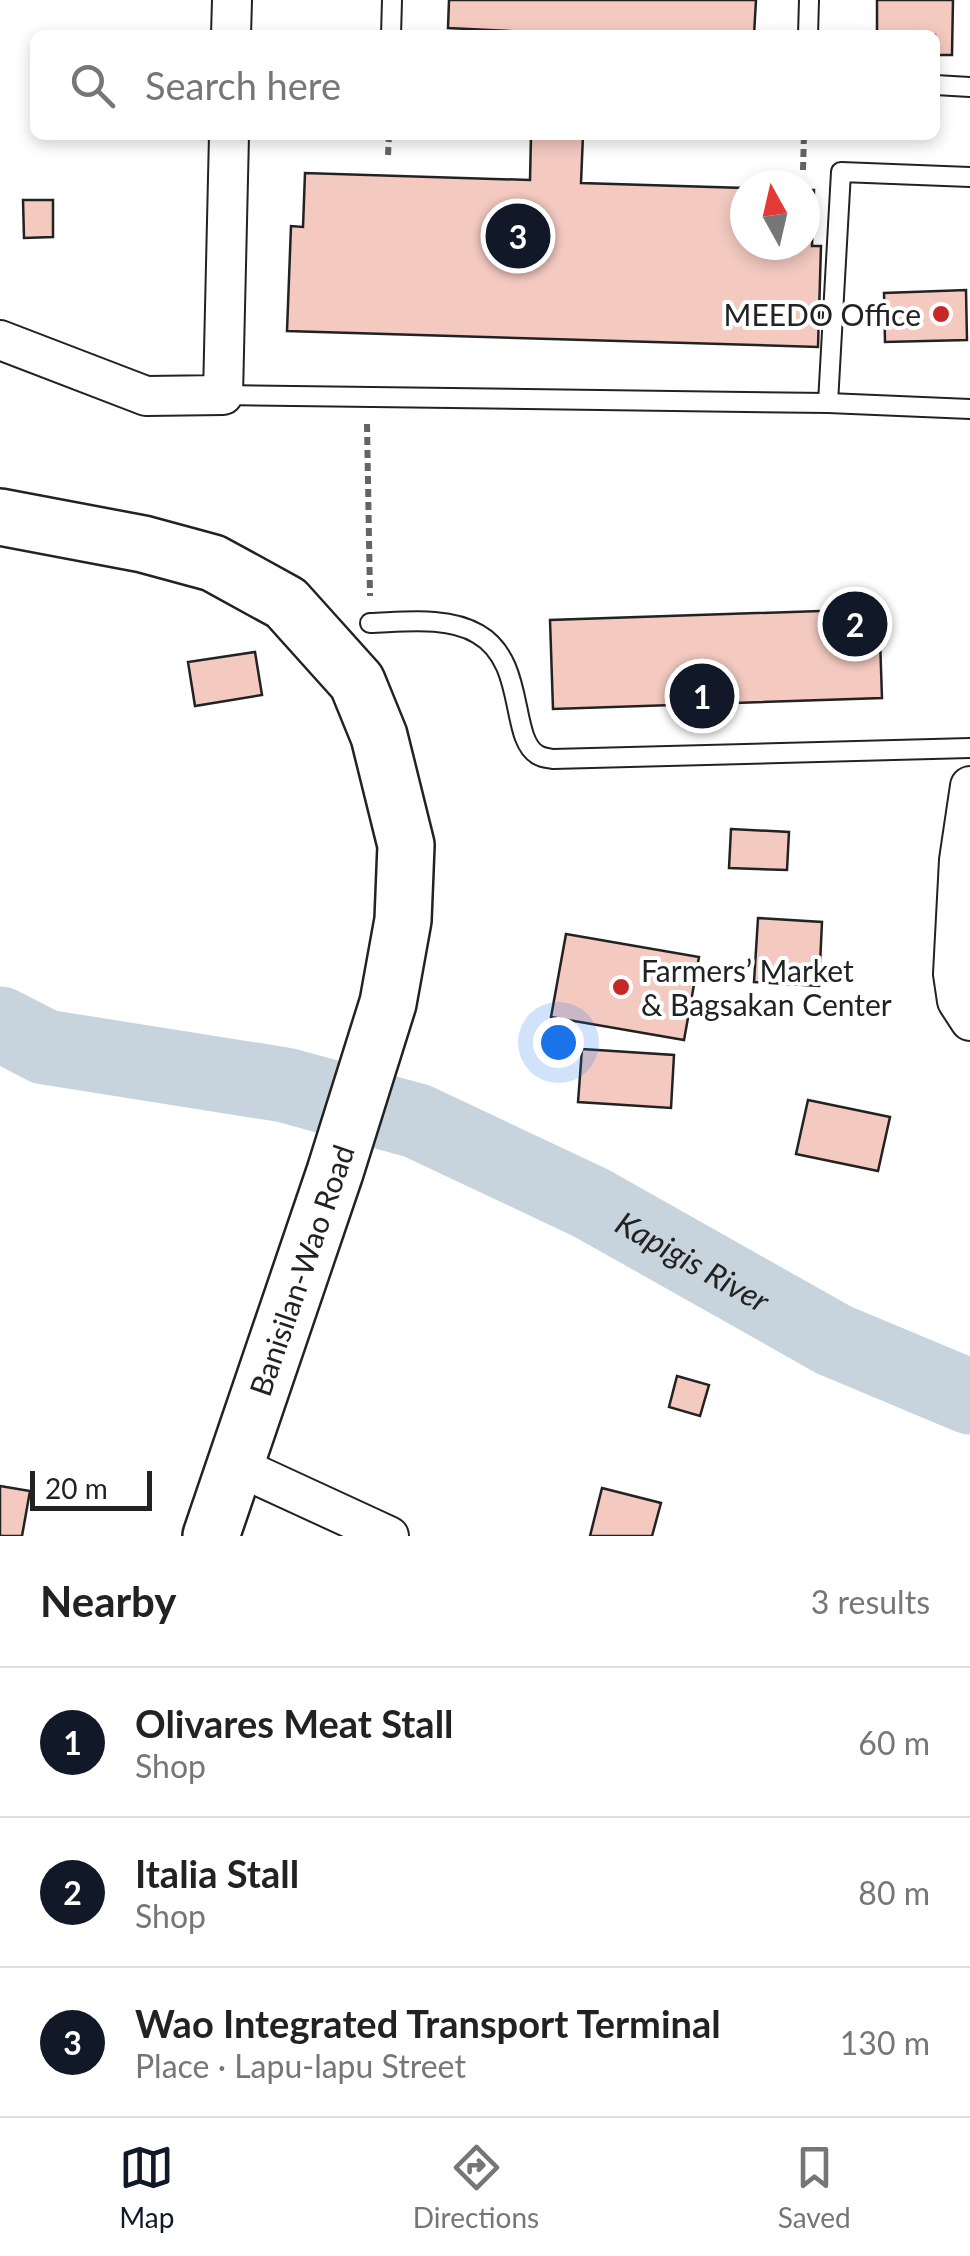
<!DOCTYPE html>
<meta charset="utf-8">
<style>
:root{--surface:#fff;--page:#f2f2f2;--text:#222;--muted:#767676;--line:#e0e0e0;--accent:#111827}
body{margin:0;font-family:Lato,sans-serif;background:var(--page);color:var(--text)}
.compass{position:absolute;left:730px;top:170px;width:90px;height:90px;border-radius:50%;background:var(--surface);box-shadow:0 5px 15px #0003;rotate:352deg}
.scale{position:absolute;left:30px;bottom:25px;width:122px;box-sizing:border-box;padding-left:10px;border:5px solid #222;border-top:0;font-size:28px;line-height:35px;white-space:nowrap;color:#222;-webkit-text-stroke:8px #fff;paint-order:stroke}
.you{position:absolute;left:558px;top:1042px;width:35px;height:35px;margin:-25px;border:8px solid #fff;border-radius:50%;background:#1a73e8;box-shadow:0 0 0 15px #1a73e833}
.badge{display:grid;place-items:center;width:65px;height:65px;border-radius:50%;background:var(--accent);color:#fff;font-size:32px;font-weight:700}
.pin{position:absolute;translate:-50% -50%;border:5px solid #fff;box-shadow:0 2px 10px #0006}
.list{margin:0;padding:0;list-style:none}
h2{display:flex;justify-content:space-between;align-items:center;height:130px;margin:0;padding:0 40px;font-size:42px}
h2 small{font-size:32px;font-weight:400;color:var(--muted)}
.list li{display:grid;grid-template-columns:65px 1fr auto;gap:30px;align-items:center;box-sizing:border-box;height:150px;padding:0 40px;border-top:2px solid var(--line)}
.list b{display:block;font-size:38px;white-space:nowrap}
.list p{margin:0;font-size:32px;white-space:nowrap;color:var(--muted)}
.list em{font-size:32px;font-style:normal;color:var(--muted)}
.icon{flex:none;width:55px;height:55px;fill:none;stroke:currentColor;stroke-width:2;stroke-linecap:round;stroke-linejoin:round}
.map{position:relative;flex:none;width:970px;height:1536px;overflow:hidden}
.search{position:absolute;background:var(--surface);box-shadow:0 5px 15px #0003;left:30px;right:30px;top:30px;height:110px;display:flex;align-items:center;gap:25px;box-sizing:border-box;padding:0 35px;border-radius:15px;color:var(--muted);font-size:38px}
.sheet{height:580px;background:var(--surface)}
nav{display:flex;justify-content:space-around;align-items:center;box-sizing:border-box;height:140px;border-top:2px solid var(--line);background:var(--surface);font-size:28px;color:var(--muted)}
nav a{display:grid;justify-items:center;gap:5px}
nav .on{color:var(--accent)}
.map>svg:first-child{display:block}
</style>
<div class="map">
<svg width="970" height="1536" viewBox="0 0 970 1536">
<rect width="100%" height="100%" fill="#fff"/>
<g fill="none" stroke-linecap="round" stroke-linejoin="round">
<path stroke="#c7d3dd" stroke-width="75" id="s1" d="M0 1024 45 1047 285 1085 417 1121 591 1203 834 1340 970 1397"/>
</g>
<g fill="#f3c9c0" stroke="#222" stroke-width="2.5">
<polygon points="449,0 756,0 754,35 593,35 448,28"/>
<polygon points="877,0 953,0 952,55 935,55 935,35 877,35"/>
<polygon points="531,135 583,135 581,183 745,188 745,245 805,245 805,190 814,190 812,246 821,246 818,347 287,331 291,226 303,227 305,173 530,180"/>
<polygon points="23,200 53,200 53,237 24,238"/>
<polygon points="966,290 967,340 885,342 884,293"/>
<polygon points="879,609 882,698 553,709 550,620"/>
<polygon points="255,652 262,695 195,706 188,662"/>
<polygon points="731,829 789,832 787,870 729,868"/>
<polygon points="758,918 822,922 819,986 754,982"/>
<polygon points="566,934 699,957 684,1040 551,1017"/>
<polygon points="582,1049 674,1055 671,1108 578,1102"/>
<polygon points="808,1100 890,1117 878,1171 796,1154"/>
<polygon points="677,1376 709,1385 700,1416 669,1407"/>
<polygon points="0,1486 30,1491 22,1536 0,1536"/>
<polygon points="602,1488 661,1503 652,1536 590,1536"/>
</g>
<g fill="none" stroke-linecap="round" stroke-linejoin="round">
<defs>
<g id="service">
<polyline points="391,35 392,0"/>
<polyline points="808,35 809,0"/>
<polyline points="935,85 970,87"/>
<polyline points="223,395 828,403 970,409"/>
<polyline points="828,403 841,172 970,177"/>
<path d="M370 623C404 622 448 616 478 634 527 662 509 739 538 755 543 758 548 758 553 759L970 748"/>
</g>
<g id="minor">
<polyline points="231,35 232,0"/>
<polyline points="0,340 146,396 223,395 229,135"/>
<polyline points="970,786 959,860 953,974 957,1001 970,1021"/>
<polyline points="235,1465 389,1536"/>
</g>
<polyline id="primary" points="0,517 143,544 213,563 286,603 357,682 379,736 406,845 403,920 388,1003 335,1172 211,1536"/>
</defs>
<use href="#service" stroke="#222" stroke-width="22"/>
<use href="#minor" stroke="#222" stroke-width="42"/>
<use href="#primary" stroke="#222" stroke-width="60"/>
<g stroke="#646464" stroke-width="6" stroke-dasharray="8 5" stroke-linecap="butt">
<polyline points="388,155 389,135"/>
<polyline points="803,170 804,135"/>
<polyline points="367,424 370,596"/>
</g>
<use href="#service" stroke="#fff" stroke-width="18"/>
<use href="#minor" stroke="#fff" stroke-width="38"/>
<use href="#primary" stroke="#fff" stroke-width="55"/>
</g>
<g fill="#c62828" stroke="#fff" stroke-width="4">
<circle cx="941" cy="314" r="10"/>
<circle cx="621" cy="987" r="10"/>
</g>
<g text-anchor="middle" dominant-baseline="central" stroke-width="8" stroke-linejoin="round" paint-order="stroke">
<g font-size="30" fill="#222" stroke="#fff" text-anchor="end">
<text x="921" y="314">MEEDO Office</text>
<text x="641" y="970" text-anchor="start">Farmers’ Market<tspan x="641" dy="34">&amp; Bagsakan Center</tspan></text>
</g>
<g font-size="30" fill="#222" stroke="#fff">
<text transform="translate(301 1270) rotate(-71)">Banisilan-Wao Road</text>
</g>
<g font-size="32" font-style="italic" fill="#222" stroke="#fff">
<text stroke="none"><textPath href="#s1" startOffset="740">Kapigis River</textPath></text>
</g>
</g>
</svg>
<svg class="compass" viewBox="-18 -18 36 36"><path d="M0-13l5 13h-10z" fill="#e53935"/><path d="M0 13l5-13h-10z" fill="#767676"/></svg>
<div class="scale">20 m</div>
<div class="you"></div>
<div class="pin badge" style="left:702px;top:696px">1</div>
<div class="pin badge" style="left:855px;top:624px">2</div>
<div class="pin badge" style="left:518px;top:236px">3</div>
<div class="search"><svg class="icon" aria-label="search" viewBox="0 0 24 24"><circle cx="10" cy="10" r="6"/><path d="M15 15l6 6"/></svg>Search here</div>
</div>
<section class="sheet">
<h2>Nearby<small>3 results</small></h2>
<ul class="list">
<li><span class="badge">1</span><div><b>Olivares Meat Stall</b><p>Shop</p></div><em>60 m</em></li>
<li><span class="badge">2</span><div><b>Italia Stall</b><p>Shop</p></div><em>80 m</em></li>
<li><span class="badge">3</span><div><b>Wao Integrated Transport Terminal</b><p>Place · Lapu-lapu Street</p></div><em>130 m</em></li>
</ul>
</section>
<nav>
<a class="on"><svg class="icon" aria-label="map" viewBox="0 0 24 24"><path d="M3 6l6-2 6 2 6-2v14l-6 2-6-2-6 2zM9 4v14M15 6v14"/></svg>Map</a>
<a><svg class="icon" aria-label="directions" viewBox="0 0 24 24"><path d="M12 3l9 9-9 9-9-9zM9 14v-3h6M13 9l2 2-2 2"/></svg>Directions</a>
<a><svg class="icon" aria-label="saved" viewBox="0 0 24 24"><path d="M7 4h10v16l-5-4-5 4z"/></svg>Saved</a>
</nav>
